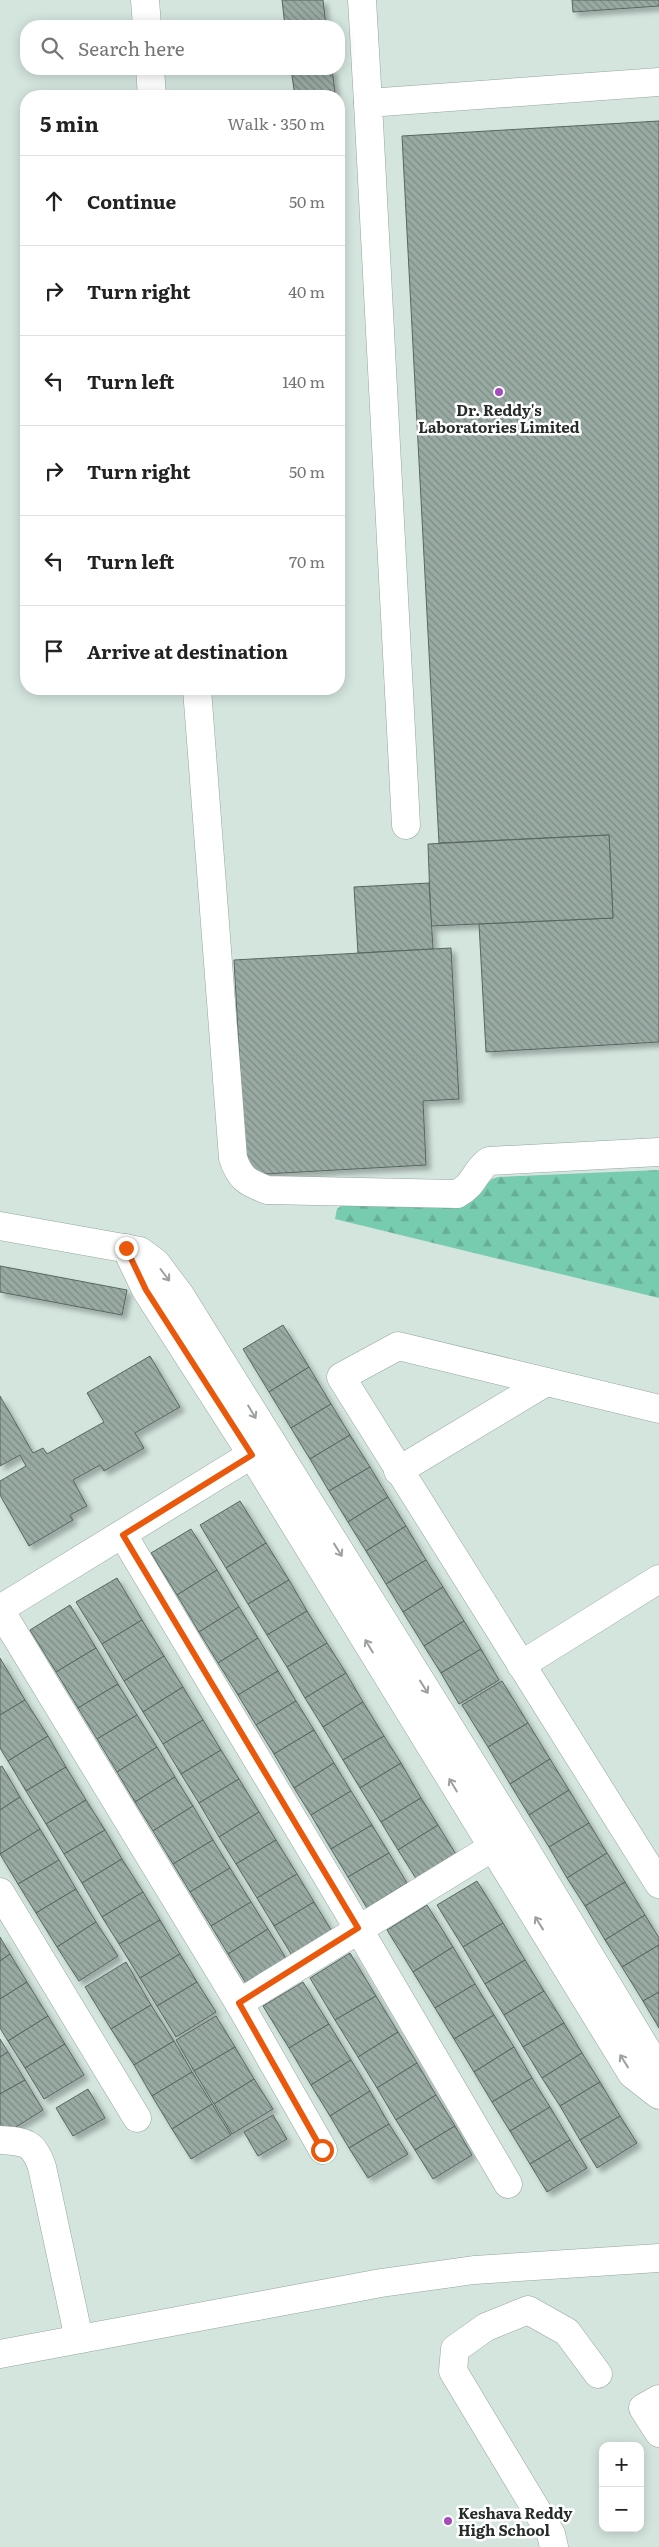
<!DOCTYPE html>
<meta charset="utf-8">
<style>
:root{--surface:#fff;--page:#f2f2f2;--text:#222;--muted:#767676;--line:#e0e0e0}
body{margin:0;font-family:Literata,serif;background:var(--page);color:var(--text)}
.controls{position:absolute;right:15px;bottom:15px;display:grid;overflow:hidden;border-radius:10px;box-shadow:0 2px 12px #0003}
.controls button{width:45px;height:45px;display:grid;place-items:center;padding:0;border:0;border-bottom:1px solid var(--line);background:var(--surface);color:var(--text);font:25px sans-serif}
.stop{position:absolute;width:15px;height:15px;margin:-11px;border:4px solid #ea580c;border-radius:50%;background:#fff}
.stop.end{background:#ea580c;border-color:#fff;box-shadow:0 1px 5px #0008}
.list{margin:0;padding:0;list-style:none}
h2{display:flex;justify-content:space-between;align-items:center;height:65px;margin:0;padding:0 20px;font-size:21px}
h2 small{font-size:16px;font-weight:400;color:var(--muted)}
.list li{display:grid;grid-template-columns:32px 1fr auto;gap:15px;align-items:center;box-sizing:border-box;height:90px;padding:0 20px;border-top:1px solid var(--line)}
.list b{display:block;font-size:19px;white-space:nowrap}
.list em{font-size:16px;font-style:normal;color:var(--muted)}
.icon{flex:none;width:28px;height:28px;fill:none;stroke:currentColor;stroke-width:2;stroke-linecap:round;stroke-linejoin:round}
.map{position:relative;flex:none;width:659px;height:2547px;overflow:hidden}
.search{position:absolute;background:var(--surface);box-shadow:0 2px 12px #0003;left:20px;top:20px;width:325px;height:55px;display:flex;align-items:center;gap:12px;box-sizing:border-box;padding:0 18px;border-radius:20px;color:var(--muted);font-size:19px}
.panel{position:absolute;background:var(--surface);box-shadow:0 2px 12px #0003;left:20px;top:90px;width:325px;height:605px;border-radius:20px}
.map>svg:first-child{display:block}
</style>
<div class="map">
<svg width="659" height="2547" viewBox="0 0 659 2547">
<defs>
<pattern id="forest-firs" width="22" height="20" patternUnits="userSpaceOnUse" patternTransform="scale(1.25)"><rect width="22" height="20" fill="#77cbae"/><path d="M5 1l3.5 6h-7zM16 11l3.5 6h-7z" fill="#67ae96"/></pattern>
<pattern id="building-back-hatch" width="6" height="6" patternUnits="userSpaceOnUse" patternTransform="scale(1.25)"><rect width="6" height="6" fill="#99aaa3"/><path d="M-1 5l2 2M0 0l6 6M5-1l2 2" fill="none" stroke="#7d8b85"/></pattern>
<filter id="shadow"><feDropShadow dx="4.5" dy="4.5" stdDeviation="2.5" flood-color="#0004"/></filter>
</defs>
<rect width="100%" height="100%" fill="#d4e5de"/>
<polygon fill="url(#forest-firs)" points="659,1170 659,1298 335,1219 337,1209 342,1205 483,1188 492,1179 498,1177"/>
<g fill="url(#building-back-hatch)" stroke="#586761" filter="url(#shadow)">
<polygon points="282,0 323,0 326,26 285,26"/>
<polygon points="572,0 659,0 659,6 573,12"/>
<polygon points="291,69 332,69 335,92 295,96"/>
<polygon points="659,121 659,1042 486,1052 479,924 613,918 609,835 439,843 402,136"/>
<polygon points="609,835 613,918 431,926 428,844"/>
<polygon points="429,883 433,949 358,953 354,887"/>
<polygon points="451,948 459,1099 423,1101 426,1165 246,1175 234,960"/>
<polygon points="0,1266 127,1290 122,1315 0,1292"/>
<polygon points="283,1325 309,1367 269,1392 243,1349"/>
<polygon points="150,1356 180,1407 135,1433 144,1448 104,1471 100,1465 73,1480 87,1506 70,1515 73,1520 29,1546 0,1495 0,1481 26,1466 20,1455 0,1466 0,1396 33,1453 43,1448 47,1454 104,1422 87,1393"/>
<polygon points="309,1367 331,1404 291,1428 269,1392"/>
<polygon points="331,1404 350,1435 310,1459 291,1428"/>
<polygon points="350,1435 370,1467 329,1491 310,1459"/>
<polygon points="370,1467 388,1497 348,1522 329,1491"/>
<polygon points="388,1497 406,1526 366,1551 348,1522"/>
<polygon points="240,1501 266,1543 226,1568 200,1525"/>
<polygon points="406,1526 426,1560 386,1584 366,1551"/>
<polygon points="191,1529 217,1570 177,1595 151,1553"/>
<polygon points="266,1543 289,1580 248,1604 226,1568"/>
<polygon points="426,1560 443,1587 403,1612 386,1584"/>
<polygon points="217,1570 239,1607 199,1632 177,1595"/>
<polygon points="117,1578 142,1620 102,1644 76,1602"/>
<polygon points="289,1580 307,1611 267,1635 248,1604"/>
<polygon points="443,1587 464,1621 424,1646 403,1612"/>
<polygon points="70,1605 96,1648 56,1672 30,1630"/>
<polygon points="239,1607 258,1638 218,1663 199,1632"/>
<polygon points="307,1611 327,1643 287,1667 267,1635"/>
<polygon points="142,1620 164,1656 124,1681 102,1644"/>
<polygon points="464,1621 481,1649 441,1673 424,1646"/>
<polygon points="258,1638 278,1671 238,1695 218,1663"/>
<polygon points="327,1643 346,1673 305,1698 287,1667"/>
<polygon points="96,1648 118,1684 78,1708 56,1672"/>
<polygon points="481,1649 499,1680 459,1704 441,1673"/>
<polygon points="164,1656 183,1687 143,1712 124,1681"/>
<polygon points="0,1658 25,1700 0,1715"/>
<polygon points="278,1671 296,1701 256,1725 238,1695"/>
<polygon points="346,1673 363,1702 323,1727 305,1698"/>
<polygon points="502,1681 528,1723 488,1747 462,1705"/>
<polygon points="118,1684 137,1715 97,1739 78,1708"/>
<polygon points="183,1687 203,1720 163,1744 143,1712"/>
<polygon points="25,1700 48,1736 8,1761 0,1748 0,1715"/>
<polygon points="296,1701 314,1730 274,1754 256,1725"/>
<polygon points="363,1702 384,1736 343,1760 323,1727"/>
<polygon points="137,1715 157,1747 117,1772 97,1739"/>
<polygon points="203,1720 221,1750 181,1774 163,1744"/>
<polygon points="528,1723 550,1759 510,1784 488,1747"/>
<polygon points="314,1730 334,1763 294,1788 274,1754"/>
<polygon points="48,1736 66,1767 26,1791 8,1761"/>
<polygon points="384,1736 401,1763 360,1788 343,1760"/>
<polygon points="157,1747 175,1777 135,1802 117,1772"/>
<polygon points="221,1750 239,1779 199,1803 181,1774"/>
<polygon points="550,1759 569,1790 529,1815 510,1784"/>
<polygon points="334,1763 351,1791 311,1815 294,1788"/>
<polygon points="401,1763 421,1798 381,1822 360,1788"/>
<polygon points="2,1766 20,1797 0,1810 0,1767"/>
<polygon points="66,1767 86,1800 46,1824 26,1791"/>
<polygon points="175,1777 193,1806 153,1831 135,1802"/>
<polygon points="239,1779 259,1812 219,1837 199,1803"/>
<polygon points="569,1790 589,1823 549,1847 529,1815"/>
<polygon points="351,1791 372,1825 331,1849 311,1815"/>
<polygon points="20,1797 40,1829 0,1854 0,1810"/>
<polygon points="421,1798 438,1825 398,1850 381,1822"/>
<polygon points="86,1800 105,1830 64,1854 46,1824"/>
<polygon points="193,1806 213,1840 173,1864 153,1831"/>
<polygon points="259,1812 276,1840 236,1864 219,1837"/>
<polygon points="589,1823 607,1853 567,1878 549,1847"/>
<polygon points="372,1825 389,1853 348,1877 331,1849"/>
<polygon points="438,1825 457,1856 417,1880 398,1850"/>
<polygon points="40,1829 59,1860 18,1884 0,1854"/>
<polygon points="105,1830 122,1859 82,1883 64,1854"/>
<polygon points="213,1840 230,1868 190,1892 173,1864"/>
<polygon points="276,1840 297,1874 257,1898 236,1864"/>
<polygon points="389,1853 407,1883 367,1908 348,1877"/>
<polygon points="607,1853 625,1882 585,1906 567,1878"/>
<polygon points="122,1859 143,1892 102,1917 82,1883"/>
<polygon points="59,1860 76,1889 36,1913 18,1884"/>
<polygon points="230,1868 251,1902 211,1926 190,1892"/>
<polygon points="297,1874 314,1902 274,1926 257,1898"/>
<polygon points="477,1881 503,1923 463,1947 437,1905"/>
<polygon points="625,1882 645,1915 605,1940 585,1906"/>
<polygon points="76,1889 96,1922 57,1947 36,1913"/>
<polygon points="143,1892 160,1920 119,1944 102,1917"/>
<polygon points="251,1902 268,1929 228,1954 211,1926"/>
<polygon points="314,1902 333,1933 293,1957 274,1926"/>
<polygon points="427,1905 453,1947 413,1972 387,1930"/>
<polygon points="645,1915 659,1938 659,1945 622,1967 605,1940"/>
<polygon points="160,1920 180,1954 140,1978 119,1944"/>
<polygon points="96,1922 118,1956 79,1981 57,1947"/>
<polygon points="503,1923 525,1960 485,1984 463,1947"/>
<polygon points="268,1929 287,1960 247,1985 228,1954"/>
<polygon points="0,1937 10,1954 0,1961"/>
<polygon points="659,1945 659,1992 643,2001 622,1967"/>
<polygon points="453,1947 475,1984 435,2008 413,1972"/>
<polygon points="350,1953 376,1996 335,2020 310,1978"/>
<polygon points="10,1954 27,1982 0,1999 0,1961"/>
<polygon points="180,1954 197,1982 157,2006 140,1978"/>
<polygon points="525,1960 544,1991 504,2015 485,1984"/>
<polygon points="126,1962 151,2005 111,2029 85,1987"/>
<polygon points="27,1982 48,2016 8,2041 0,2028 0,1999"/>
<polygon points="197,1982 216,2012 176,2037 157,2006"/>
<polygon points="303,1982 329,2024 289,2048 263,2006"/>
<polygon points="475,1984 494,2015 454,2039 435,2008"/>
<polygon points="544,1991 564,2023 523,2047 504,2015"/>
<polygon points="659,1992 659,2028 643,2001"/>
<polygon points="376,1996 398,2032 358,2057 335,2020"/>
<polygon points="151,2005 174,2041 134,2065 111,2029"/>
<polygon points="494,2015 514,2047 474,2072 454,2039"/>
<polygon points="48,2016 65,2044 25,2068 8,2041"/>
<polygon points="216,2016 235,2047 194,2071 176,2040"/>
<polygon points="564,2023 582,2053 542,2078 523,2047"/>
<polygon points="329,2024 351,2060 311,2085 289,2048"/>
<polygon points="398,2032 417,2063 377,2088 358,2057"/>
<polygon points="0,2039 8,2052 0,2057"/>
<polygon points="174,2041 192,2072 152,2096 134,2065"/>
<polygon points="65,2044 84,2075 44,2099 25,2068"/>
<polygon points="235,2047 254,2079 214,2104 194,2071"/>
<polygon points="514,2047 532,2078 492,2102 474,2072"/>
<polygon points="8,2052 25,2080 0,2094 0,2057"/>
<polygon points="582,2053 600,2082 560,2106 542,2078"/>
<polygon points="351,2060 370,2091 330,2116 311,2085"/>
<polygon points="417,2063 436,2095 396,2120 377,2088"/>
<polygon points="192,2072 212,2104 172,2129 152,2096"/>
<polygon points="532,2078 550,2107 510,2131 492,2102"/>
<polygon points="254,2079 273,2109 232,2134 214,2104"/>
<polygon points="25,2080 43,2110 3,2135 0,2130 0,2094"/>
<polygon points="600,2082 620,2116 580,2140 560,2106"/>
<polygon points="88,2089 105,2118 73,2136 56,2108"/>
<polygon points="370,2091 389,2124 349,2148 330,2116"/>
<polygon points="436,2095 455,2126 415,2150 396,2120"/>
<polygon points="212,2104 231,2135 191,2159 172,2129"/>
<polygon points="550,2107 570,2140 530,2164 510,2131"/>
<polygon points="273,2115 287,2139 258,2156 244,2132"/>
<polygon points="620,2116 637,2143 597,2168 580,2140"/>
<polygon points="389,2124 408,2154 368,2178 349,2148"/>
<polygon points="455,2126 472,2155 433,2179 415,2150"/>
<polygon points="570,2140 587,2168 547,2192 530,2164"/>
</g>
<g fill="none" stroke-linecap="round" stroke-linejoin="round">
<defs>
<g id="minor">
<polyline points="145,0 147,26"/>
<polyline points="362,0 368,103"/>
<polyline points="150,69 152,96"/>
<path d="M197 689 233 1158C240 1179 247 1182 267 1190L457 1194C476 1184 474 1171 489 1161L659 1152"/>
<polyline points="406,825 368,103 659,82"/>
<polyline points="0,1226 140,1251 156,1263 180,1295 516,1834 651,2057 659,2092"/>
<polyline points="126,1248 146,1290 252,1455 632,2074 659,2095"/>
<polyline points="659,1409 398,1346 341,1377 659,1884"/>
<polyline points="398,1471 546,1382"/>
<polyline points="123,1535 358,1928 508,2184"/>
<polyline points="0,1609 267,1445"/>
<polyline points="0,1610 239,2003"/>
<polyline points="521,1665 659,1579"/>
<polyline points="0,1892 137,2118"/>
<path d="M0 2140C25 2142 33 2141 42 2167L79 2339"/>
<polyline points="323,2150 239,2003 506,1839"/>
<polyline points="0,2354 381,2283 474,2270 659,2258"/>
<polyline points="659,2399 643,2408 659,2433"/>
<polyline points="554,2547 551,2534 453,2371 455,2349 486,2327 528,2310 567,2332 598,2374"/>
</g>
</defs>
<use href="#minor" stroke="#94a59e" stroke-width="29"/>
<use href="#minor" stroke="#fff" stroke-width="28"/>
</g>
<defs><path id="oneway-shaft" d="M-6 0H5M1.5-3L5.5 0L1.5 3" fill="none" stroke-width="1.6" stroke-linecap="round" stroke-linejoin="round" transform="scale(1.25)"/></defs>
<g stroke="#9ca09e">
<use href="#oneway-shaft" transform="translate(165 1275) rotate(53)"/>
<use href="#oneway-shaft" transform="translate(252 1412) rotate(59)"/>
<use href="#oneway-shaft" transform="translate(338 1550) rotate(58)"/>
<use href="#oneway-shaft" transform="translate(369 1646) rotate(-121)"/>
<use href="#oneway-shaft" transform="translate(424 1687) rotate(58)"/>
<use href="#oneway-shaft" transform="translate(453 1785) rotate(-121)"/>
<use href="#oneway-shaft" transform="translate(539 1923) rotate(-122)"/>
<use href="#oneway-shaft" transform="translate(624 2061) rotate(-122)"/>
</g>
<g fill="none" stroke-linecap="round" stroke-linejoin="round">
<polyline stroke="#ea580c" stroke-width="6" points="126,1248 146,1290 252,1455 123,1535 358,1928 239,2003 322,2150"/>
</g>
<g fill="#a44cb9" stroke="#fff" stroke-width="2">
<circle cx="499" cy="392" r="5"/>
<circle cx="448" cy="2521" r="5"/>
</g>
<g text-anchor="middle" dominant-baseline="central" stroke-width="5" stroke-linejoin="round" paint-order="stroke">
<g font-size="15" font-weight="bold" fill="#242b28" stroke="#fff">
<text x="499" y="409">Dr. Reddy's<tspan x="499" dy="17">Laboratories Limited</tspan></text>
<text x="458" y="2512" text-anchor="start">Keshava Reddy<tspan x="458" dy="17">High School</tspan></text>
</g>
</g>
</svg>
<div class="controls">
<button>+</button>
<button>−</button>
</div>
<div class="stop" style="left:322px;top:2150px"></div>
<div class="stop end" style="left:126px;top:1248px"></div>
<div class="search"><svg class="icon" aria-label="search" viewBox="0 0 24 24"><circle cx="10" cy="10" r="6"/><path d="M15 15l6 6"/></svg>Search here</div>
<section class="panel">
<h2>5 min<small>Walk · 350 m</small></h2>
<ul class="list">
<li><svg class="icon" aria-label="ahead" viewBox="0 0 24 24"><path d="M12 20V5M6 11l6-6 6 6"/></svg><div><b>Continue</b></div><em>50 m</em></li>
<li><svg class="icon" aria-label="right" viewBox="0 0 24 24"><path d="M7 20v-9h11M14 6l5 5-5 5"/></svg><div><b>Turn right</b></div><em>40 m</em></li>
<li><svg class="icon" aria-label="left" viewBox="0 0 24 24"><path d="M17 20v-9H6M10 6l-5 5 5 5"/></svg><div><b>Turn left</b></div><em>140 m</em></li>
<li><svg class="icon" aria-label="right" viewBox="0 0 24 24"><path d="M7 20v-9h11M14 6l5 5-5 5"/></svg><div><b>Turn right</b></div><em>50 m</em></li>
<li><svg class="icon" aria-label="left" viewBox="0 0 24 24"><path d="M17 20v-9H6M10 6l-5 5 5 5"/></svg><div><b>Turn left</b></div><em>70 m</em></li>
<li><svg class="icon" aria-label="arrive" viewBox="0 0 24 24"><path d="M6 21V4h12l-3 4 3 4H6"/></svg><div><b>Arrive at destination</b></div></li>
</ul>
</section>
</div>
